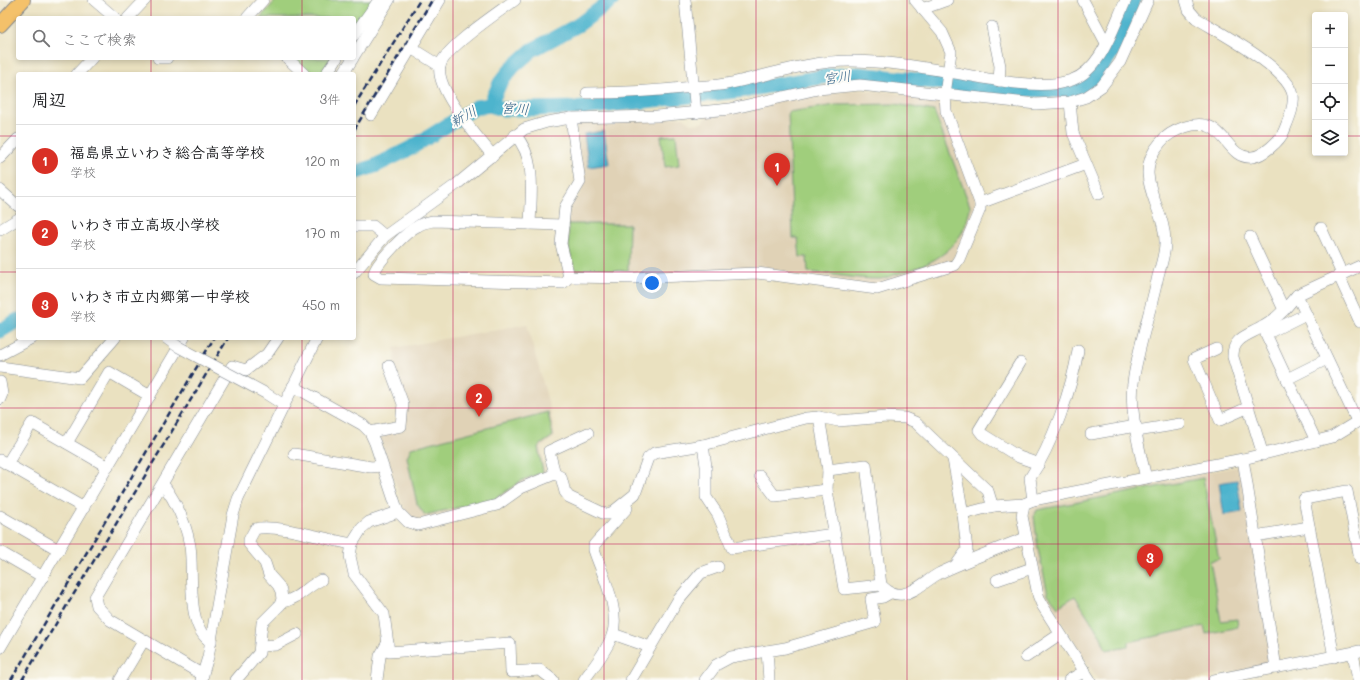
<!DOCTYPE html>
<html lang="ja">
<meta charset="utf-8">
<style>
:root{--surface:#fff;--page:#f6f6f6;--text:#202124;--muted:#757577;--line:#e0e0e0;--accent:#d93025}
body{margin:0;font-family:Mali,"Klee One",sans-serif;background:var(--page);color:var(--text)}
.controls{position:absolute;right:12px;top:12px;display:grid;overflow:hidden;border-radius:4px;box-shadow:0 2px 6px #0003}
.controls button{width:36px;height:36px;display:grid;place-items:center;padding:0;border:0;border-bottom:1px solid var(--line);background:var(--surface);color:var(--text);font:20px sans-serif}
.you{position:absolute;left:652px;top:283px;width:14px;height:14px;margin:-10px;border:3px solid #fff;border-radius:50%;background:#1a73e8;box-shadow:0 0 0 6px #1a73e833}
.badge{display:grid;place-items:center;width:26px;height:26px;border-radius:50%;background:var(--accent);color:#fff;font-size:13px;font-weight:700}
.pin{position:absolute;translate:-50% -33px;filter:drop-shadow(0 1px 2px #0008)}
.pin::after{content:'';position:absolute;top:21px;width:14px;height:12px;background:inherit;clip-path:polygon(0 0,100% 0,50% 100%)}
.list{margin:0;padding:0;list-style:none}
h2{display:flex;justify-content:space-between;align-items:center;height:52px;margin:0;padding:0 16px;font-size:17px}
h2 small{font-size:13px;font-weight:400;color:var(--muted)}
.list li{display:grid;grid-template-columns:26px 1fr auto;gap:12px;align-items:center;box-sizing:border-box;height:72px;padding:0 16px;border-top:1px solid var(--line)}
.list b{display:block;font-size:15px;white-space:nowrap}
.list p{margin:0;font-size:13px;white-space:nowrap;color:var(--muted)}
.list em{font-size:13px;font-style:normal;color:var(--muted)}
.icon{flex:none;width:22px;height:22px;fill:none;stroke:currentColor;stroke-width:2;stroke-linecap:round;stroke-linejoin:round}
.map{position:relative;flex:none;width:1360px;height:680px;overflow:hidden}
.search{position:absolute;background:var(--surface);box-shadow:0 2px 6px #0003;left:16px;top:16px;width:340px;height:44px;display:flex;align-items:center;gap:10px;box-sizing:border-box;padding:0 14px;border-radius:4px;color:var(--muted);font-size:15px}
.panel{position:absolute;background:var(--surface);box-shadow:0 2px 6px #0003;left:16px;top:72px;width:340px;height:268px;border-radius:4px}
.map>svg:first-child{display:block}
</style>
<div class="map">
<svg width="1360" height="680" viewBox="0 0 1360 680">
<rect width="100%" height="100%" fill="#fdfcf7"/>
<filter id="ink" filterUnits="userSpaceOnUse"><feTurbulence type="fractalNoise" baseFrequency=".025" numOctaves="2"/><feDisplacementMap in="SourceGraphic" scale="8" xChannelSelector="R" yChannelSelector="G"/><feConvolveMatrix kernelMatrix="1 2 1 2 8 2 1 2 1" color-interpolation-filters="sRGB"/></filter>
<filter id="wash" filterUnits="userSpaceOnUse"><feTurbulence type="fractalNoise" baseFrequency=".012" numOctaves="4" result="noise"/><feDisplacementMap in="SourceGraphic" scale="16" xChannelSelector="R" yChannelSelector="G"/><feGaussianBlur stdDeviation="0.9" result="paint"/><feColorMatrix in="noise" values="0 0 0 0 0 0 0 0 0 0 0 0 0 0 0 0 0 1.4 0 .05"/><feComposite in="paint" operator="in"/></filter>
<g filter="url(#wash)">
<rect width="100%" height="100%" fill="#eae1c0"/>
<g fill="#e0d2b6">
<polygon points="856,90 888,92 940,101 977,202 952,262 871,285 760,268 632,273 580,274 569,270 566,248 570,207 582,191 583,181 576,122 684,117 691,124 702,123 707,116 790,98"/>
<polygon points="527,324 550,409 555,437 541,448 545,473 496,501 414,521 407,516 380,438 383,433 403,430 407,406 395,365 394,348"/>
<polygon points="1241,466 1271,661 1265,666 1191,680 1098,680 1046,595 1037,559 1029,512 1034,506"/>
</g>
<g fill="#a0ce7c" stroke="#5e7e6d">
<polygon points="276,0 379,0 354,35 354,18 260,18"/>
<polygon points="287,58 337,58 326,74 304,74"/>
<path d="M896 104 934 111 970 206C966 246 935 264 900 273 893 275 885 279 879 279 856 279 831 274 808 272L807 257H800L798 238H793L788 112 836 105Z"/>
<polygon points="676,135 679,165 665,167 661,136"/>
<polygon points="568,224 629,224 628,271 575,270 569,249"/>
<polygon points="548,412 553,436 538,447 543,472 521,481 495,499 425,515 417,504 407,457 411,448"/>
<polygon points="1203,478 1219,559 1210,561 1221,621 1237,619 1238,627 1206,634 1204,626 1129,642 1128,646 1106,650 1101,637 1075,596 1058,607 1048,594 1038,549 1034,516 1037,510"/>
</g>
<g fill="#4eb4cd" stroke="#347296">
<polygon points="604,131 609,164 589,167 584,134"/>
<polygon points="1237,480 1242,512 1224,515 1219,483"/>
</g>
<g fill="none" stroke-linecap="round" stroke-linejoin="round">
<g stroke="#4eb4cd" stroke-width="15">
<polyline points="490,105 500,83 513,67 532,50 578,25 612,0"/>
<polyline points="354,173 375,166 411,148 476,107 490,105 503,109 524,109 582,108 745,90 828,76 858,74 994,88 1070,91 1093,80 1114,49 1134,0"/>
<polyline points="0,331 18,320"/>
</g>
</g>
</g>
<g filter="url(#ink)">
<g fill="none" stroke-linecap="round" stroke-linejoin="round">
<defs>
<g id="minor">
<polyline points="94,0 115,18"/>
<polyline points="440,0 411,48 440,66"/>
<polyline points="685,0 696,113"/>
<polyline points="1083,0 1106,43"/>
<polyline points="922,9 947,0"/>
<polyline points="128,18 145,0"/>
<polyline points="247,18 263,0"/>
<polyline points="992,27 1000,66 999,81"/>
<polyline points="354,35 379,0"/>
<polyline points="354,56 389,0"/>
<polyline points="158,58 167,58"/>
<polyline points="287,58 304,74"/>
<polyline points="77,74 92,58"/>
<polyline points="326,74 337,58"/>
<polyline points="343,74 353,58"/>
<path d="M587 93C623 93 657 91 693 87 704 86 715 86 726 84 767 76 808 61 850 61 883 61 917 66 949 72 983 77 1039 92 1072 80 1102 69 1113 27 1126 0"/>
<polyline points="1070,102 1073,133 1099,194"/>
<polyline points="371,115 411,48"/>
<polyline points="571,118 580,182 565,207 561,244 569,277 633,278 757,273 877,289 955,265 959,259 980,209 980,203 946,111 945,94 951,52 942,32 915,0"/>
<path d="M515 135C537 158 531 195 530 224"/>
<path d="M493 156C478 137 435 90 440 66 444 48 499 12 515 0"/>
<polyline points="0,158 18,139"/>
<polyline points="0,190 18,206"/>
<polyline points="980,203 1086,164"/>
<path d="M563 225 433 221C428 222 422 223 418 226 408 230 374 265 374 274L381 278 563 283 569 277"/>
<polyline points="354,226 373,226 385,236"/>
<polyline points="1321,228 1342,274"/>
<polyline points="0,230 18,219"/>
<path d="M1250 237 1284 310C1278 316 1271 322 1264 326 1250 335 1232 337 1233 357L1263 455"/>
<polyline points="354,273 385,236 457,184 524,129 547,122 571,118 657,116 730,109 818,89 860,85 1036,104 1070,102 1086,97 1102,86 1120,62 1148,0"/>
<polyline points="1339,276 1360,322"/>
<polyline points="1297,295 1357,421"/>
<polyline points="1284,310 1297,295 1360,266"/>
<polyline points="1306,314 1266,334 1316,441"/>
<polyline points="1216,349 1194,359 1220,420 1249,407"/>
<polyline points="0,355 32,338"/>
<polyline points="1020,363 979,430 982,434 1019,457 1039,464"/>
<polyline points="0,367 80,378 115,338"/>
<polyline points="1287,379 1327,359"/>
<polyline points="0,382 2,394 0,399"/>
<polyline points="293,386 363,425 370,432 375,443 398,512 408,522 418,525 497,505 521,488 555,474 561,477 565,492 569,497 605,514 610,514 635,494 648,458 654,453 703,445 806,418 819,417 838,421 886,417 905,418 915,422 988,491 992,504 994,506 1024,504 1033,500 1243,459 1332,437 1360,420"/>
<polyline points="265,393 284,405"/>
<polyline points="819,417 828,470 827,490 844,589 881,585"/>
<polyline points="1137,431 1180,424"/>
<polyline points="370,432 401,426 403,404 389,366"/>
<polyline points="1091,434 1136,426"/>
<polyline points="67,443 109,372 150,396"/>
<polyline points="703,445 706,466 706,497 718,515 732,548 834,534"/>
<polyline points="294,454 371,467 382,466"/>
<polyline points="953,459 963,514 967,550 956,565"/>
<polyline points="1243,459 1276,668"/>
<polyline points="0,460 84,508"/>
<polyline points="7,464 32,423 108,467"/>
<path d="M828 470 866 465 881 585C888 592 893 595 903 594 916 592 928 579 940 573 968 560 997 549 1025 538"/>
<polyline points="555,474 549,451 588,433"/>
<polyline points="760,476 775,496 827,490"/>
<path d="M1146 478C1139 448 1128 407 1134 376 1140 342 1151 309 1158 276 1161 265 1165 254 1165 243 1166 207 1130 177 1160 143 1166 135 1176 130 1185 127 1226 113 1224 160 1252 157 1263 156 1280 141 1284 131 1288 121 1295 106 1293 95 1288 68 1220 33 1196 18L1189 10 1186 0"/>
<path d="M163 484C176 502 186 523 190 546 194 572 185 626 211 642"/>
<path d="M1033 500 1030 478C1052 445 1072 389 1078 350"/>
<polyline points="1024,504 1022,516 1038,595 1042,605 1090,680"/>
<polyline points="398,512 369,522 362,528 352,544 350,556 354,574 384,614 389,652 510,643 511,672 540,670 553,680"/>
<polyline points="963,514 994,506"/>
<polyline points="0,516 59,550"/>
<polyline points="1255,536 1309,527"/>
<polyline points="0,552 43,577"/>
<polyline points="997,580 1032,568"/>
<path d="M281 603C300 598 305 588 321 580"/>
<polyline points="613,634 650,647"/>
<polyline points="261,646 276,645 297,634"/>
<polyline points="0,648 184,338"/>
<polyline points="767,651 769,680"/>
<polyline points="1353,653 1358,680"/>
<polyline points="1026,657 1060,634"/>
<polyline points="1334,657 1304,499 1347,491 1360,559"/>
<polyline points="203,675 110,620 97,606 95,597 232,366 246,370 267,354 278,338"/>
<polyline points="120,680 144,640"/>
<polyline points="201,680 208,657 233,515 238,499 317,338"/>
<path d="M236 680 259 653 262 623 280 605 282 599 281 591 278 585 269 575 265 563 249 544V540L255 529C274 523 329 540 352 544"/>
<polyline points="377,680 380,656 388,642"/>
<path d="M584 680C594 666 606 652 612 636 621 610 602 574 594 550V545L627 508"/>
<polyline points="631,680 678,600 701,573 718,567"/>
<polyline points="705,680 716,665 731,657 785,648 875,622 871,599 883,597 890,593"/>
<polyline points="1069,680 1085,671"/>
<polyline points="1214,680 1360,651"/>
</g>
<polyline id="major" points="0,25 23,0"/>
</defs>
<use href="#minor" stroke="#82888f" stroke-width="12"/>
<use href="#major" stroke="#82888f" stroke-width="16"/>
<use href="#minor" stroke="#fff" stroke-width="11"/>
<use href="#major" stroke="#f4c16a" stroke-width="14"/>
<g stroke="#1b2f5e" stroke-width="2.5" stroke-dasharray="6 3" stroke-linecap="butt">
<polyline points="354,106 420,0"/>
<polyline points="354,130 432,0"/>
<polyline points="11,680 214,338"/>
<polyline points="22,680 228,338"/>
</g>
<defs>
<polyline id="minor-bridge" points="166,338 177,346 265,393"/>
</defs>
<use href="#minor-bridge" stroke="#82888f" stroke-width="12" stroke-linecap="butt"/>
<use href="#minor-bridge" stroke="#fff" stroke-width="11"/>
</g>
</g>
<path fill="none" stroke="#c2185b" stroke-width="1" stroke-opacity="0.55" d="M151 0V18M302 0V18M453 0V680M604 0V680M756 0V680M907 0V680M1058 0V680M1209 0V680M151 58V74M302 58V74M0 136H18M354 136H1315M1345 136H1360M0 272H18M354 272H1360M151 338V680M302 338V680M0 408H1360M0 544H1360"/>
<g text-anchor="middle" dominant-baseline="central" stroke-width="4" stroke-linejoin="round" paint-order="stroke">
<g font-size="14" font-style="italic" fill="#2d5e85" stroke="#fdfcf7">
<text transform="translate(837 77) rotate(-8)">宮川</text>
<text transform="translate(515 108) rotate(3)">宮川</text>
<text transform="translate(463 116) rotate(-29)">新川</text>
</g>
</g>
</svg>
<div class="controls">
<button>+</button>
<button>−</button>
<button><svg class="icon" aria-label="locate" viewBox="0 0 24 24"><circle cx="12" cy="12" r="6"/><path d="M12 2v4M12 18v4M2 12h4M18 12h4"/></svg></button>
<button><svg class="icon" aria-label="layers" viewBox="0 0 24 24"><path d="M12 4l9 5-9 5-9-5zM3 14l9 5 9-5"/></svg></button>
</div>
<div class="you"></div>
<div class="pin badge" style="left:777px;top:186px">1</div>
<div class="pin badge" style="left:479px;top:417px">2</div>
<div class="pin badge" style="left:1150px;top:577px">3</div>
<div class="search"><svg class="icon" aria-label="search" viewBox="0 0 24 24"><circle cx="10" cy="10" r="6"/><path d="M15 15l6 6"/></svg>ここで検索</div>
<section class="panel">
<h2>周辺<small>3件</small></h2>
<ul class="list">
<li><span class="badge">1</span><div><b>福島県立いわき総合高等学校</b><p>学校</p></div><em>120 m</em></li>
<li><span class="badge">2</span><div><b>いわき市立高坂小学校</b><p>学校</p></div><em>170 m</em></li>
<li><span class="badge">3</span><div><b>いわき市立内郷第一中学校</b><p>学校</p></div><em>450 m</em></li>
</ul>
</section>
</div>
